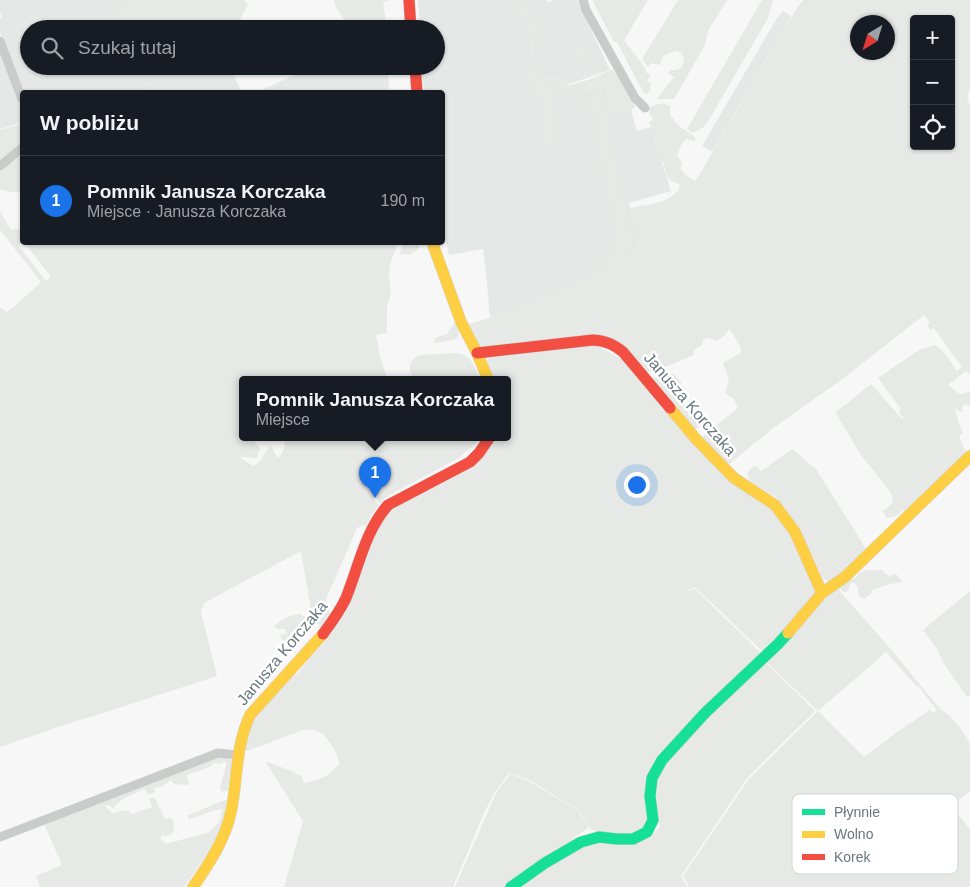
<!DOCTYPE html>
<html lang="pl">
<meta charset="utf-8">
<style>
:root{--surface:#171b24;--page:#242831;--text:#f1f3f6;--muted:#9ea1a6;--line:#363941;--accent:#1a73e8}
body{margin:0;font-family:Arial,sans-serif;background:var(--page);color:var(--text)}
.controls{position:absolute;right:15px;top:15px;display:grid;overflow:hidden;border-radius:5px;box-shadow:0 1px 4px #0004}
.controls button{width:45px;height:45px;display:grid;place-items:center;padding:0;border:0;border-bottom:1px solid var(--line);background:var(--surface);color:var(--text);font:25px sans-serif}
.compass{position:absolute;left:850px;top:15px;width:45px;height:45px;border-radius:50%;background:var(--surface);box-shadow:0 1px 4px #0004;rotate:218deg}
.you{position:absolute;left:636px;top:484px;width:18px;height:18px;margin:-12px;border:4px solid #fff;border-radius:50%;background:#1a73e8;box-shadow:0 0 0 8px #1a73e833}
.badge{display:grid;place-items:center;width:32px;height:32px;border-radius:50%;background:var(--accent);color:#fff;font-size:16px;font-weight:700}
.pin{position:absolute;translate:-50% -41px;filter:drop-shadow(0 1px 2px #0008)}
.pin::after{content:'';position:absolute;top:26px;width:18px;height:15px;background:inherit;clip-path:polygon(0 0,100% 0,50% 100%)}
.popup{position:absolute;left:239px;top:376px;width:272px;height:65px;box-sizing:border-box;display:grid;place-content:center;border-radius:5px;background:var(--surface);filter:drop-shadow(0 1px 4px #0005);font-size:16px;white-space:nowrap;color:var(--muted)}
.popup b{font-size:19px;color:var(--text)}
.popup::after{content:'';position:absolute;left:50%;top:100%;margin-left:-10px;border:10px solid transparent;border-top-color:var(--surface)}
.list{margin:0;padding:0;list-style:none}
h2{display:flex;justify-content:space-between;align-items:center;height:65px;margin:0;padding:0 20px;font-size:21px}
h2 small{font-size:16px;font-weight:400;color:var(--muted)}
.list li{display:grid;grid-template-columns:32px 1fr auto;gap:15px;align-items:center;box-sizing:border-box;height:90px;padding:0 20px;border-top:1px solid var(--line)}
.list b{display:block;font-size:19px;white-space:nowrap}
.list p{margin:0;font-size:16px;white-space:nowrap;color:var(--muted)}
.list em{font-size:16px;font-style:normal;color:var(--muted)}
.icon{flex:none;width:28px;height:28px;fill:none;stroke:currentColor;stroke-width:2;stroke-linecap:round;stroke-linejoin:round}
.map{position:relative;flex:none;width:970px;height:887px;overflow:hidden}
.search{position:absolute;background:var(--surface);box-shadow:0 1px 4px #0004;left:20px;top:20px;width:425px;height:55px;display:flex;align-items:center;gap:12px;box-sizing:border-box;padding:0 18px;border-radius:28px;color:var(--muted);font-size:19px}
.panel{position:absolute;background:var(--surface);box-shadow:0 1px 4px #0004;left:20px;top:90px;width:425px;height:155px;border-radius:5px}
.map>svg:first-child{display:block}
</style>
<div class="map">
<svg width="970" height="887" viewBox="0 0 970 887">
<rect width="100%" height="100%" fill="#f7f7f7"/>
<g fill="#e6e8e7">
<polygon points="0,0 131,0 99,29 29,29 29,66 129,66 150,90 141,92 27,92 22,90 0,33 0,19 2,16 0,12"/>
<polygon points="418,0 512,0 528,24 533,41 527,71 534,86 551,78 571,91 590,91 600,88 607,87 610,118 631,110 637,131 651,127 671,191 629,203 638,246 578,283 490,318 486,273 483,249 449,255 443,232 442,92 424,92 422,66 436,66 436,29 420,29"/>
<polygon points="521,0 547,0 548,3 554,0 577,0 610,70 569,84 549,76 538,81 530,67 535,44 543,40"/>
<polygon points="783,11 791,16 712,152 702,146 777,18"/>
<polygon points="0,53 22,110 22,123 0,129"/>
</g>
<g fill="#e6e9e5" fill-rule="evenodd">
<polygon points="131,0 244,0 248,5 239,21 240,29 99,29"/>
<polygon points="334,0 390,0 383,2 386,22 384,23 385,29 345,29 348,25 336,7"/>
<path d="M512 0H521L543 40 535 44 530 67 538 81 549 76 570 85 588 80 612 70 618 75V77C626 83 632 96 635 107L631 110 610 118 607 87 600 88 590 91H571L551 78 534 86 527 71 533 41 528 24Z"/>
<polygon points="592,0 648,0 624,40 646,69 645,72 651,75 647,81 651,84 650,91 646,94 644,93 641,88 617,42 614,42"/>
<polygon points="678,0 727,0 708,31 705,45 674,99 657,99 674,77 668,73 670,70 677,70 682,67 684,59 681,52 675,51 663,56 661,63 659,65 651,63 648,67 642,59"/>
<polygon points="762,0 773,0 768,18 713,113 704,127 693,133 687,129"/>
<path d="M804 0H970V90C966 95 967 100 970 105V373L969 374 966 371 948 385 958 393 963 394 970 391V407L965 404 962 407 963 412 958 411 956 408H955L959 424 963 432 959 437 966 452 906 514 903 510C898 517 894 517 886 518L883 511 892 504 893 498 889 490 861 455 835 412 840 409 871 384 902 419H904L899 412 901 409 878 378 919 350 935 345 942 350 957 371 962 367 934 328 931 330 927 325 930 322 924 315 841 380 772 429 728 465 702 437 738 408 734 399 725 393 729 379 723 363 742 352 738 342 729 329 724 336 717 341 709 338 703 340 702 345 694 350V355L653 372H646L618 342 484 348 477 344 469 324 490 318 577 283 638 246 630 208C646 205 674 203 680 186L679 184 670 180 667 177 664 164 659 154 655 137 653 135 649 122 653 120 649 113 650 108C656 103 663 102 670 106V115L678 125 695 137V141L686 139 682 143 677 155 682 163 681 170 686 175 695 181 701 172 786 25 799 5ZM914 19H951V146H914ZM858 22H888V52H858Z"/>
<path d="M585 46 587 49 585 51 592 69C586 70 584 71 579 67V64L581 61 579 55 575 50Z"/>
<polygon points="129,66 229,66 242,92 141,92 149,90"/>
<polygon points="314,66 388,66 389,92 257,92"/>
<path d="M550 84H553C563 96 552 98 551 107 551 110 552 113 552 115L558 123V128L554 134 556 142 548 146 543 147 539 145V141L544 138 546 134 541 127 539 122 544 116V111L538 107 541 99 529 91V87L531 85C535 88 538 87 541 85L547 87Z"/>
<path d="M599 91 603 93 605 99 614 160 620 180 626 217 631 232 634 244 630 248 603 263 595 261 597 255 612 251 617 247 614 227 611 221 612 217 608 196 597 137 598 126 593 114 590 111 589 104 585 99H574L566 101 565 98 568 94C578 93 587 96 597 94Z"/>
<polygon points="22,124 22,130 20,132 22,135 22,145 0,162 0,130"/>
<polygon points="22,154 22,193 5,191 0,189 0,170"/>
<path d="M0 211 11 230 22 228V241L18 245 46 281 51 277 25 243H398L390 264 389 274 391 292 387 307V333L376 335 380 356 387 379H242V437H250L260 448 257 458 239 457 253 466C262 463 264 452 271 446L277 457H279C284 451 285 445 286 437H481L480 439 459 458 408 485 385 498 380 504 375 496 373 498 379 505 371 515 366 526 364 525 357 528 324 604 330 613 321 627 317 623 308 633 292 647 284 644 280 635 287 633 285 629H278L274 626C283 619 288 616 300 614L306 618 309 611 310 604 301 551 204 603 201 612 217 676 100 714 73 722 0 747V307L7 312 15 306 41 282 0 230Z"/>
<path d="M404 243V242L421 243C417 253 410 256 399 254Z"/>
<polygon points="454,323 455,323 459,333 457,339 436,343 434,342 435,338 447,334"/>
<path d="M600 344 601 348 629 363 779 515 798 547 815 591 811 602 764 653 695 587 681 594 695 589 763 655 662 760 645 830 631 836 598 833 591 829 578 810 528 779 509 773 495 792 484 813 453 887H284L303 821 265 761 289 770 301 776 304 783C322 779 328 777 340 763L334 748 324 735 315 730H303L247 751 242 749 248 731 257 715 274 693 298 673 309 659 324 643 347 611 375 536 383 519 396 507 448 481 466 470 495 437H508V379H493L486 362 489 357Z"/>
<path d="M456 353C472 355 474 366 480 379H413C409 368 407 360 420 355Z"/>
<polygon points="673,373 681,382 680,391 685,403 694,416 699,427 694,430 649,378 663,377"/>
<polygon points="792,449 816,469 868,552 831,583 822,577 814,559 777,498 750,481 747,474 750,469 755,466 761,471"/>
<polygon points="866,570 882,570 884,573 890,576 896,574 903,582 890,584 872,590 871,594 864,599 858,595 858,587 854,583 851,583 849,589 845,593 840,588 849,579 854,579 859,574"/>
<path d="M837 588 889 647 941 710C950 712 969 738 970 746 970 759 970 777 970 791L951 806 970 829V887H689L683 876 749 779 818 711 765 661 831 593ZM886 652 916 686H918L937 710 933 713 930 710 897 732 864 757 818 711Z"/>
<polygon points="970,591 970,695 967,697 944,664 936,647 923,630"/>
<polygon points="765,662 815,711 747,778 681,876 687,887 520,887 573,852 588,845 601,842 639,843 660,828 655,783 657,776 675,752 706,717"/>
<path d="M220 755 230 758 232 761 228 790 223 792 221 790 220 787 226 765V762L224 761 221 764 213 763 212 766 187 775 189 783 186 785 174 784 171 780 161 787 154 788 155 792 152 794H148L145 789C134 794 120 798 114 808L106 804 105 806 113 814C120 811 125 808 132 814L152 807 149 798H155L165 819 171 818C175 824 175 829 171 835L167 836 162 835 160 839 165 843H169L210 832 219 822 223 809C209 810 201 817 188 819V815L227 799 224 822 212 848 184 887H40L36 876 62 865 43 821Z"/>
<polygon points="510,774 527,780 577,810 589,827 506,887 455,887 496,793"/>
</g>
<g fill="none" stroke-linecap="round" stroke-linejoin="round">
<defs>
<polyline id="fast" points="511,887 545,863 581,842 599,837 617,839 633,839 647,832 653,820 650,796 652,778 662,760 705,713 778,644 788,633"/>
<g id="slow">
<polyline points="432,242 461,322 477,353 488,379"/>
<polyline points="670,408 696,439 734,478 775,505 795,532 822,593"/>
<polyline points="788,633 822,593 845,577 970,456"/>
<path d="M193 887C209 864 225 840 231 812 238 778 235 748 250 715L323 634"/>
</g>
<g id="jam">
<polyline points="409,0 411,29"/>
<polyline points="415,66 417,92"/>
<path d="M477 353 593 340C606 341 613 344 623 352L670 408"/>
<path d="M323 634C332 622 340 611 346 598 359 566 365 531 388 505L470 462 479 453 490 437"/>
</g>
</defs>
<use href="#fast" stroke="#d3d4d4" stroke-width="12"/>
<use href="#slow" stroke="#d3d4d4" stroke-width="12"/>
<use href="#jam" stroke="#d3d4d4" stroke-width="12"/>
<g stroke="#cacccc" stroke-width="9">
<polyline points="583,0 586,10 635,98 645,108"/>
<polyline points="0,41 22,99"/>
<polyline points="0,166 22,148"/>
<polyline points="0,837 218,753 237,755"/>
</g>
<use href="#fast" stroke="#16e098" stroke-width="11"/>
<use href="#slow" stroke="#ffcf43" stroke-width="11"/>
<use href="#jam" stroke="#f24e42" stroke-width="11"/>
</g>
<g text-anchor="middle" dominant-baseline="central" stroke-width="5" stroke-linejoin="round" paint-order="stroke">
<g font-size="16" fill="#67767d" stroke="#fff">
<text transform="translate(690 404) rotate(49)">Janusza Korczaka</text>
<text transform="translate(282 653) rotate(-50)">Janusza Korczaka</text>
</g>
</g>
<rect x="792" y="794" width="166" height="80" rx="8" fill="#fff" stroke="#d1d6d8" stroke-width="1"/>
<rect x="802" y="809" width="23" height="6" fill="#16e098"/>
<rect x="802" y="831" width="23" height="7" fill="#ffcf43"/>
<rect x="802" y="854" width="23" height="6" fill="#f24e42"/>
<g font-size="14" fill="#67767d">
<text x="834" y="817">Płynnie</text>
<text x="834" y="839">Wolno</text>
<text x="834" y="862">Korek</text>
</g>
</svg>
<div class="controls">
<button>+</button>
<button>−</button>
<button><svg class="icon" aria-label="locate" viewBox="0 0 24 24"><circle cx="12" cy="12" r="6"/><path d="M12 2v4M12 18v4M2 12h4M18 12h4"/></svg></button>
</div>
<svg class="compass" viewBox="-18 -18 36 36"><path d="M0-13l5 13h-10z" fill="#e53935"/><path d="M0 13l5-13h-10z" fill="#9ea1a6"/></svg>
<div class="you"></div>
<div class="pin badge" style="left:375px;top:498px">1</div>
<div class="popup"><b>Pomnik Janusza Korczaka</b>Miejsce</div>
<div class="search"><svg class="icon" aria-label="search" viewBox="0 0 24 24"><circle cx="10" cy="10" r="6"/><path d="M15 15l6 6"/></svg>Szukaj tutaj</div>
<section class="panel">
<h2>W pobliżu<small></small></h2>
<ul class="list">
<li><span class="badge">1</span><div><b>Pomnik Janusza Korczaka</b><p>Miejsce · Janusza Korczaka</p></div><em>190 m</em></li>
</ul>
</section>
</div>
